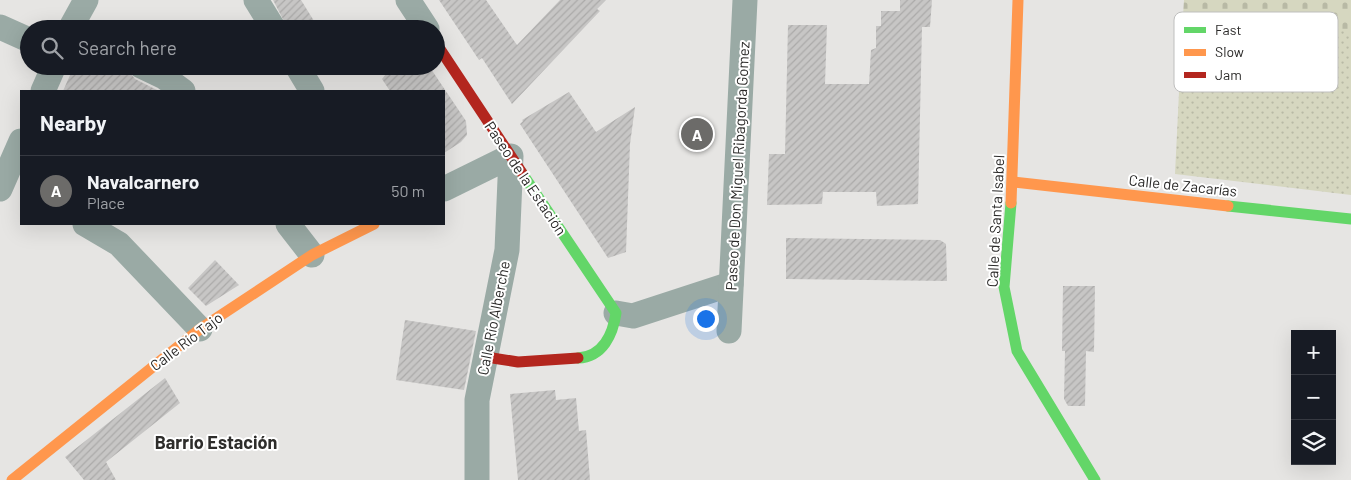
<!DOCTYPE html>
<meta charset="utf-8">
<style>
:root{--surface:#171b24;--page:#242831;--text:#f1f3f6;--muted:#9ea1a6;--line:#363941;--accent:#6c6b69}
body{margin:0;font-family:Barlow,sans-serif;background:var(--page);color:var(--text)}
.controls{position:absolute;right:15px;bottom:15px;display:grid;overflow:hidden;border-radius:0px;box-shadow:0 5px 20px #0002}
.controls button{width:45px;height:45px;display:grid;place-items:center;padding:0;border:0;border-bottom:1px solid var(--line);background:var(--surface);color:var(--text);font:25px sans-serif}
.you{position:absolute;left:705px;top:318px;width:18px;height:18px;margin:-12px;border:4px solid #fff;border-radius:50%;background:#1a73e8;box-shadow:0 0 0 8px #1a73e833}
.badge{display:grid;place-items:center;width:32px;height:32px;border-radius:50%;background:var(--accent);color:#fff;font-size:16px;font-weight:700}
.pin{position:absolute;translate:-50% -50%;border:2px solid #fff;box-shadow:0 1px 5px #0006}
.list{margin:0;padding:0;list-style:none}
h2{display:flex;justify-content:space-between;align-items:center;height:65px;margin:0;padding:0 20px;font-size:21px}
h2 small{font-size:16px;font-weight:400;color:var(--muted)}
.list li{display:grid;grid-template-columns:32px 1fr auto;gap:15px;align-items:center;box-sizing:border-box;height:70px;padding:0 20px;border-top:1px solid var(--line)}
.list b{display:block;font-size:19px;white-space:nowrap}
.list p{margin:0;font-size:16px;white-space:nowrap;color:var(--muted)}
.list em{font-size:16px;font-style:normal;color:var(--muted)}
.icon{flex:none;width:28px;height:28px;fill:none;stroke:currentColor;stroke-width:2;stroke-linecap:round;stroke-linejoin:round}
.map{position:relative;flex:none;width:1351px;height:480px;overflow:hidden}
.search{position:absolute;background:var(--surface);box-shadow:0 5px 20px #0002;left:20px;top:20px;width:425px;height:55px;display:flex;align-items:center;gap:12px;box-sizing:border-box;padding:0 18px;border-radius:28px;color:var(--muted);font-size:19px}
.panel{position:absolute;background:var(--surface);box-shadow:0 5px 20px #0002;left:20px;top:90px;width:425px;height:135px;border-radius:0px}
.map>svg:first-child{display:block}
</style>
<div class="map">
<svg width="1351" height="480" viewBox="0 0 1351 480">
<defs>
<pattern id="grass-dots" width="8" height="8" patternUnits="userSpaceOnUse" patternTransform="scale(1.25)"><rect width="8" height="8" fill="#d6d7c0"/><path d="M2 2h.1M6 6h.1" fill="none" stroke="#b8b9a5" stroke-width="1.8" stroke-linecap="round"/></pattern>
<pattern id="cemetery-stones" width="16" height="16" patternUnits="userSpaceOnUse" patternTransform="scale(1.25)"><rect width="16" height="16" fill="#d6d7c0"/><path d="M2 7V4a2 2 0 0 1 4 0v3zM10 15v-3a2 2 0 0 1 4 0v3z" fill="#b8b9a5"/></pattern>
<pattern id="building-hatch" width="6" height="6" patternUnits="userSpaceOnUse" patternTransform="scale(1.25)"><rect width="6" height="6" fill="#c7c6c5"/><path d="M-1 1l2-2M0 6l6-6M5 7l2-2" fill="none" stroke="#abaaa9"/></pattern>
</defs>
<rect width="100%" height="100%" fill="#e6e5e3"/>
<polygon fill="url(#grass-dots)" points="1182,31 1351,31 1351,195 1175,174"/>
<polygon fill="url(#cemetery-stones)" points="1184,0 1351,0 1351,31 1182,31"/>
<g fill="url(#building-hatch)">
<polygon points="273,0 301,0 319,29 288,29"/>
<polygon points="439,0 486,0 517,45 560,0 606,0 597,9 600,11 512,104 482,58 479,60"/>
<polygon points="900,0 932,0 930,27 922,27 918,204 877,206 876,192 823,192 822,204 767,205 769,154 785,154 788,25 827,25 825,84 869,84 871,50 876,48 876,26 881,26 881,11 900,11"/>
<polygon points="74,66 120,66 128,70 135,79 159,91 63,91"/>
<polygon points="392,66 429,66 466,121 467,135 461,142 444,153 444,91 390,91 382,79"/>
<polygon points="569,92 596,132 635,107 630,144 626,252 608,258 520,124 523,121 522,120"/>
<polygon points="786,238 940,240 946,244 947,281 786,279"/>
<polygon points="215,260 239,285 206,306 188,288"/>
<polygon points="1063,286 1095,286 1094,352 1086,351 1085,406 1068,406 1064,399 1065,351 1062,351"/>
<polygon points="405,320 476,331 464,390 396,380"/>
<polygon points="165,378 180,403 106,462 116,480 84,480 65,457"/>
<polygon points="555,390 556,400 576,398 579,431 586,430 590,480 518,480 510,394"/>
</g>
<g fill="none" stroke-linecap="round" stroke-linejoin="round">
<g stroke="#9aaaa5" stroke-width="25">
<polyline points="256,0 274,29"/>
<polyline points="408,0 427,29"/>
<polyline points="0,27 29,40"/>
<polyline points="70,29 86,0"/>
<polyline points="141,66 164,77 183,91"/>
<polyline points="297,66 312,91"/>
<polyline points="43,91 54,66"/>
<polyline points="0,189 21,141"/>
<polyline points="444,189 511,156 507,250 477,400 477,480"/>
<polyline points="85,224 119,244 200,329"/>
<polyline points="288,224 312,255"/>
<polyline points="616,313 633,316 731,284"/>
<polyline points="729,331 745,0"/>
</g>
<g stroke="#63d668" stroke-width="11">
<path d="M522 173 616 313C613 334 603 357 578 358"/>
<polyline points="1011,203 1004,287 1017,351 1095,480"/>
<polyline points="1228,206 1351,219"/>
</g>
<g stroke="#ff974d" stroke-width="11">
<polyline points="1013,182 1228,206"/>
<polyline points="1011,203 1018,0"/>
<polyline points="12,480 200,329 312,255 374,224"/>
</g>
<g stroke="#b3261e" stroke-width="11">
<polyline points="436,43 522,173"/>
<polyline points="486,357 518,362 578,358"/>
</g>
</g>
<g text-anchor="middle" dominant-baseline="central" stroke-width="4" stroke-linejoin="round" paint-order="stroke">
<g font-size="15" fill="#2a2928" stroke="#fff">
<text transform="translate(737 166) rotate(-87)">Paseo de Don Miguel Ribagorda Gomez</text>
<text transform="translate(526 178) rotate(56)">Paseo de la Estación</text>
<text transform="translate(1183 185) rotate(6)">Calle de Zacarías</text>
<text transform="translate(995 221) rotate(-87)">Calle de Santa Isabel</text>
<text transform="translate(493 318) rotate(-79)">Calle Río Alberche</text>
<text transform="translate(186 341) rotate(-37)">Calle Río Tajo</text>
</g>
<g font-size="18" font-weight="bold" fill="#2e2d2b" stroke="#fff">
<text x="216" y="442">Barrio Estación</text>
</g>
</g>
<rect x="1174" y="12" width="164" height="80" rx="8" fill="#fff" stroke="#bfbfbe" stroke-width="1"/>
<rect x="1184" y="27" width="22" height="6" fill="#63d668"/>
<rect x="1184" y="49" width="22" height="7" fill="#ff974d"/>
<rect x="1184" y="72" width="22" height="6" fill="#b3261e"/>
<g font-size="14" fill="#2a2928">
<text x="1215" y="35">Fast</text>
<text x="1215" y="57">Slow</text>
<text x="1215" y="80">Jam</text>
</g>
</svg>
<div class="controls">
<button>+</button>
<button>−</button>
<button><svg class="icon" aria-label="layers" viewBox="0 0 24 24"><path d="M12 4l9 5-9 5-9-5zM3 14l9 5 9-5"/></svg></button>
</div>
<div class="you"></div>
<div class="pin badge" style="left:697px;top:134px">A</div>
<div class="search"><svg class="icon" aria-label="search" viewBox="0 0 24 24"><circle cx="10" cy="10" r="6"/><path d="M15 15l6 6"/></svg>Search here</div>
<section class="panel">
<h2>Nearby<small></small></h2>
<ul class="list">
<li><span class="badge">A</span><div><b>Navalcarnero</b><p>Place</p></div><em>50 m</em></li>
</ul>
</section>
</div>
